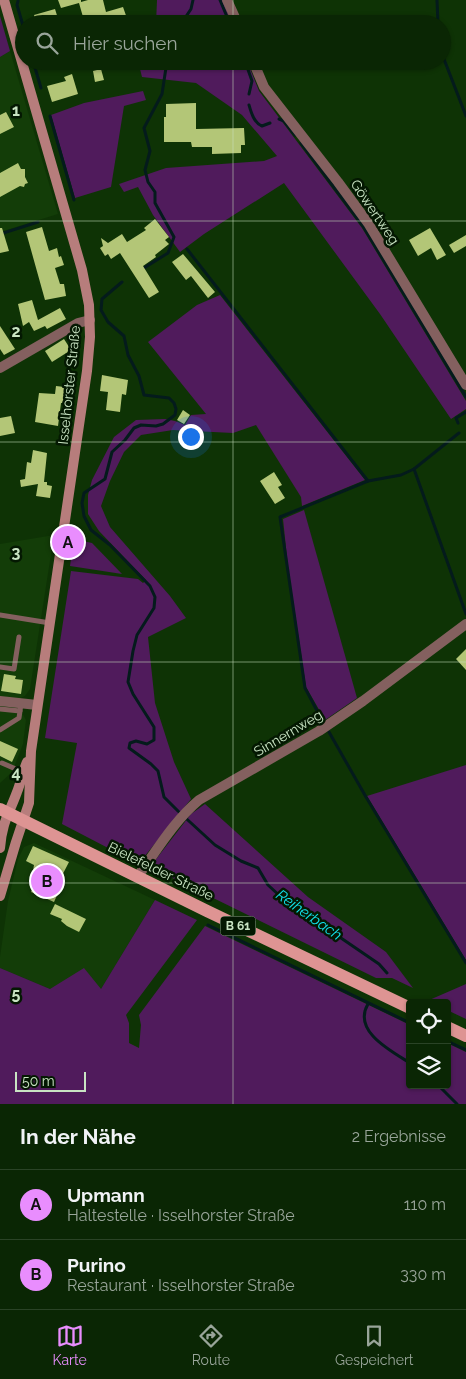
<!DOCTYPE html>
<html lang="de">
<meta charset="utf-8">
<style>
:root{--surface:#0a2604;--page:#132e0e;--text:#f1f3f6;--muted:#99a59a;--line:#2a4326;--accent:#e98dfe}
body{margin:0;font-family:Raleway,sans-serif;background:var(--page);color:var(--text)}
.controls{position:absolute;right:15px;bottom:15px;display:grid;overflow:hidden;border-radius:5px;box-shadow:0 1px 4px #0004}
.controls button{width:45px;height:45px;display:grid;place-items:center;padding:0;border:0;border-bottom:1px solid var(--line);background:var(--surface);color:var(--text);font:25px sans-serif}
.scale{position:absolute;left:15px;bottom:12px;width:71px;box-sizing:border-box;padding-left:5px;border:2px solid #c9e4c3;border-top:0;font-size:14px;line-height:18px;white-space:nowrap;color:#c9e4c3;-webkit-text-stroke:4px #041802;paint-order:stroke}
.you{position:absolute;left:190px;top:436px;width:18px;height:18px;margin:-12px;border:4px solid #fff;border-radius:50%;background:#1a73e8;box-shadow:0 0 0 8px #1a73e833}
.badge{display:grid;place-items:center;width:32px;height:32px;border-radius:50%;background:var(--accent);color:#111;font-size:16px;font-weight:700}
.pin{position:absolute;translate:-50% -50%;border:2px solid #fff;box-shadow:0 1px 5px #0006}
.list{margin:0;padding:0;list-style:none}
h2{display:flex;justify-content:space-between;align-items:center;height:65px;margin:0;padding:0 20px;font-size:21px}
h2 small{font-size:16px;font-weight:400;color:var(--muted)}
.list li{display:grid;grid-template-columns:32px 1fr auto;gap:15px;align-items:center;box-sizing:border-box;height:70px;padding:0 20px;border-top:1px solid var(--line)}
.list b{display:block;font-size:19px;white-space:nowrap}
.list p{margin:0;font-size:16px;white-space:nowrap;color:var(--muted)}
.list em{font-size:16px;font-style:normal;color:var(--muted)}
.icon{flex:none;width:28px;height:28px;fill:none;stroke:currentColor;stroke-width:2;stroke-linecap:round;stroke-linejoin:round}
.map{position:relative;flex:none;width:466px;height:1104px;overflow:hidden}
.search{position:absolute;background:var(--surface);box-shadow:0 1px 4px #0004;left:15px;right:15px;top:15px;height:55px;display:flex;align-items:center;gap:12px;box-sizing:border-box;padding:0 18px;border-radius:28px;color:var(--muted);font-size:19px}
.sheet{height:205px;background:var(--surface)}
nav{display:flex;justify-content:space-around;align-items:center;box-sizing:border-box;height:70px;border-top:1px solid var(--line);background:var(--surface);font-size:14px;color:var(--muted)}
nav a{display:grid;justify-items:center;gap:2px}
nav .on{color:var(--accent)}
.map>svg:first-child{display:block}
</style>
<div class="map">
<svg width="466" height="1104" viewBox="0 0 466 1104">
<rect width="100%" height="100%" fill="#0e3305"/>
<g fill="#133d08">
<polygon points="10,51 58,214 0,232 0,57"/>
<polygon points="54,535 30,689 25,696 18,699 0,696 0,544"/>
<polygon points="0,705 19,707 26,720 23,744 15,765 11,773 0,783"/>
<polygon points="34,843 155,900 101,989 50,989 0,968 0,957 8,901 18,859 24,847"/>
</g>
<g fill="#501b5c">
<polygon points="157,0 223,0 232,24 156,24"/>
<polygon points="0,16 10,51 0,57"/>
<polygon points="138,61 247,61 259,91 362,228 466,401 466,409 451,419 380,314 284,183 204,234 180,252 153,215 138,187 124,192 119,184 166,168 264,161 277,156 242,115 196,83 142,77"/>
<polygon points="143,91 146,100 124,106 111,187 75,198 51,115 84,103"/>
<polygon points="220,295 365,480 302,506 301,497 256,425 233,433 173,430 141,435 124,452 110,481 101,506 110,527 170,596 186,618 148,637 155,703 174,762 191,799 144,857 135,862 62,824 77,743 45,738 71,571 138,579 143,583 146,580 99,531 88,514 88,495 92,480 114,437 136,420 165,419 175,421 185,425 191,415 206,414 148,342 197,305"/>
<polygon points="304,510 357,698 325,720 306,687 288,567 283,519"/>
<polygon points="74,539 92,543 122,574 70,566"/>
<polygon points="466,765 466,960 367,796"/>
<polygon points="205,804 308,897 386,952 413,988 392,978 376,978 150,867 191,814"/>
<polygon points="155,900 197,920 126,1015 129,1023 129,1043 139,1048 141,1025 139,1015 205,926 410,1025 410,1085 447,1085 447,1043 466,1052 466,1104 0,1104 0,968 50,989 84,968 101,989"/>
<polygon points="466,984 466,1019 447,1010 447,1003 431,1003 427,1001"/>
</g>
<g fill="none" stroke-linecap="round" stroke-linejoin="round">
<g stroke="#041b1c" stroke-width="3">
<polyline points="220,0 230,24"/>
<polyline points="437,0 438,24"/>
<polyline points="18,1 17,5 24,29"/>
<polyline points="181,24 191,9 193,0"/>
<polyline points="442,54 466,116"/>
<polyline points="33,61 41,88"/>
<polyline points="245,61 252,81 249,94"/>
<path d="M249 105C251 112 254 123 262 126L270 123"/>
<polyline points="50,116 74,200"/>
<polyline points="279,119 284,121 295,135"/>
<polyline points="301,143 363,226 466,397"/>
<polyline points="0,234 38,222"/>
<polyline points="187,249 368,481"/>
<polyline points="144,268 168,253 174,237 155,203 155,192 148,182 145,170 150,151 144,128 162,94 167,61"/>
<polyline points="122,282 102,299 101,310 108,322 124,336 128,355 139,376 144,395 169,398 174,403 176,409 175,415 163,424 156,426 141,425 134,428 125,440 112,452 105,479 84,493 82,503 84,516 91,530 110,545 150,586 155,597 154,608 137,635 133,651 128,682 133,694 154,727 154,740 147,744 136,741 130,743 129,748 151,764 158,771 164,797 178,811 215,845 241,861 258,868 268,885 281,897 379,964 387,973"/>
<polyline points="458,423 456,418 466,412"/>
<polyline points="414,469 466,614"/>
<polyline points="322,720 305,688 280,517 368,481 401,475 414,469 459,433"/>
<polyline points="329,732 366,797 466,963"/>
<polyline points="208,925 410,1023"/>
<path d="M368 1004C352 1031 391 1051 410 1063"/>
<polyline points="447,1041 466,1050"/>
<polyline points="438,1085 457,1104"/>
</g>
</g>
<g fill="#b3c677">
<polygon points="58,0 81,0 81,2 88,0 103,0 106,12 123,7 129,24 85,24 79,3 61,8"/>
<polygon points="55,9 59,22 37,24 34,15"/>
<polygon points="101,69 104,80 95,82 93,71"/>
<polygon points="72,74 78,94 52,102 47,86 66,81 64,77"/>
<polygon points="196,103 196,129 244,128 245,145 241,145 241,153 212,154 212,147 192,147 191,142 164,142 164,117 166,117 166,104"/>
<polygon points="6,112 14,127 0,134 0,115"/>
<polygon points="18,163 21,169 25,169 25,177 28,183 25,184 24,187 20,186 0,197 0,173"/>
<polygon points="155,219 169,237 165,240 169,244 155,255 156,257 143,266 159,292 149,298 120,253 111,259 108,254 105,256 100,248 103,246 101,238 108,243 122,234 127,242 146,230 144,228"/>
<polygon points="42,227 49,251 57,248 59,257 61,256 64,265 55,268 60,284 64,284 66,296 45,300 26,232"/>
<polygon points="0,228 2,228 9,251 0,253"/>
<polygon points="430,228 446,255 437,260 431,248 418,256 409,240"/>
<polygon points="466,235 466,246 454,253 449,245"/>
<polygon points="183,254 215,292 208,298 191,276 186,280 172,262"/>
<polygon points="32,300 38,320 60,308 66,319 47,329 45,326 34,331 29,322 23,326 18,304"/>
<polygon points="0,326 15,349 4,355 0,349"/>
<polygon points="64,339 71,350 52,362 45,351"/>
<polygon points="102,375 128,380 126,395 122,394 120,412 106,410 108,392 100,391"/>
<polygon points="56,386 73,388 70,402 64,401 64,403 61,403 58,426 35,422 39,393 55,394"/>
<polygon points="183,410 190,415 184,424 177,420"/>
<polygon points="11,416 15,433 0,436 0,418"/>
<polygon points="33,450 47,453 44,482 47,482 47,485 52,486 50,498 36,496 38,484 21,487 20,480 25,479 27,462 31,463"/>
<polygon points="274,472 282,485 278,487 285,498 275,504 260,481"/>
<polygon points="466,649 466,670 456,659"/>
<polygon points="4,674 16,676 15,679 23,680 21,694 1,691"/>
<polygon points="0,741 18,749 12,762 0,756"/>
<polygon points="33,846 69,862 54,891 58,893 54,902 31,892 39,874 33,871 34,865 26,861"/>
<polygon points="55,904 86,919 79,932 67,926 61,921 62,919 50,914"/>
</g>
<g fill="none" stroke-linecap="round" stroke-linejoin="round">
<g stroke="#84605f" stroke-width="5">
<polyline points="0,615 50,623"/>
<polyline points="0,667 14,669 19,637"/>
<polyline points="0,709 20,711"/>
<polyline points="0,730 19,718 21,704"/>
<polyline points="2,763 25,773"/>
</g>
<g stroke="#84605f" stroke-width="10">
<polyline points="227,0 238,24"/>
<polyline points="253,61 264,87 338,182 368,223 466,385"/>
<polyline points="0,368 78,323 90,320"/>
<polyline points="0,701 37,705"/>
<path d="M138 876C157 850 174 821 199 800L319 731 363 701 466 624"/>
</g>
<g stroke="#b77d7c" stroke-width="10">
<path d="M0 848C2 822 9 814 17 792 21 782 23 771 27 762"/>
<polyline points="0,896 16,842 29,803 31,751 87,371 90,337 89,305 82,270 4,0"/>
</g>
<g stroke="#de9493" stroke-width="12">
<polyline points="0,809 207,911 410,1008"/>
<polyline points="447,1027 466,1036"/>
</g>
</g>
<path fill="none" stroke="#c9e4c3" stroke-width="1" stroke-opacity="0.55" d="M233 0V24M233 61V1104M0 221H466M0 442H466M0 662H466M0 883H466"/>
<g text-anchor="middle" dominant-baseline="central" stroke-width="5" stroke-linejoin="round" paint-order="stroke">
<rect fill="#041802" stroke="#8ea789" stroke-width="1" x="220.5" y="916.5" width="35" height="19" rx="4"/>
<g font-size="12" font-weight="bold" fill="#c9e4c3">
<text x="238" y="926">B 61</text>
</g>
<g font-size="14" fill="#c9e4c3" stroke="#041802">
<text transform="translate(375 212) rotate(56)">Göwertweg</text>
<text transform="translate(69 385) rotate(-84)">Isselhorster Straße</text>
<text transform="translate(288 733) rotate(-31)">Sinnernweg</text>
<text transform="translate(161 871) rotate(26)">Bielefelder Straße</text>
</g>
<g font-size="15" font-style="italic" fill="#12e2eb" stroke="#041802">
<text transform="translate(309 915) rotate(35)">Reiherbach</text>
</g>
</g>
<g font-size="16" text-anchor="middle" font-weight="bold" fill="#c9e4c3" stroke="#041802" stroke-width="5" stroke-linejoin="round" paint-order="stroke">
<text x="16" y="116">1</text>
<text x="16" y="337">2</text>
<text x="16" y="558">3</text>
<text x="16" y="778">4</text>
<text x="16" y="999">5</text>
</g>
</svg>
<div class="controls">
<button><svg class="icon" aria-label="locate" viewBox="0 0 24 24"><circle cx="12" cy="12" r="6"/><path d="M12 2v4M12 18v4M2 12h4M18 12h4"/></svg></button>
<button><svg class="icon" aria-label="layers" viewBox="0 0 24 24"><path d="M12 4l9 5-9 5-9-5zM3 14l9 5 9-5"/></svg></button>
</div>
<div class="scale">50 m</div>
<div class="you"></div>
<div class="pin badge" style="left:68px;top:542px">A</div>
<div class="pin badge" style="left:47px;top:881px">B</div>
<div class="search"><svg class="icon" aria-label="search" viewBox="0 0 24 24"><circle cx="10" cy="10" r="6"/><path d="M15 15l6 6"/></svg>Hier suchen</div>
</div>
<section class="sheet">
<h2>In der Nähe<small>2 Ergebnisse</small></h2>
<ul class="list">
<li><span class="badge">A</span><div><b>Upmann</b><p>Haltestelle · Isselhorster Straße</p></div><em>110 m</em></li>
<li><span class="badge">B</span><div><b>Purino</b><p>Restaurant · Isselhorster Straße</p></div><em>330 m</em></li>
</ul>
</section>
<nav>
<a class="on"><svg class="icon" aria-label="map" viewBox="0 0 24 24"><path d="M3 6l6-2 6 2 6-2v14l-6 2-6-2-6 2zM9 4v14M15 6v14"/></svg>Karte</a>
<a><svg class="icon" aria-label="directions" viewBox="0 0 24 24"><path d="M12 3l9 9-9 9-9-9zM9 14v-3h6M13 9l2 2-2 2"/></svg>Route</a>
<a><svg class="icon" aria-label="saved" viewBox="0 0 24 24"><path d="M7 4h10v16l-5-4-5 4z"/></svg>Gespeichert</a>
</nav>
